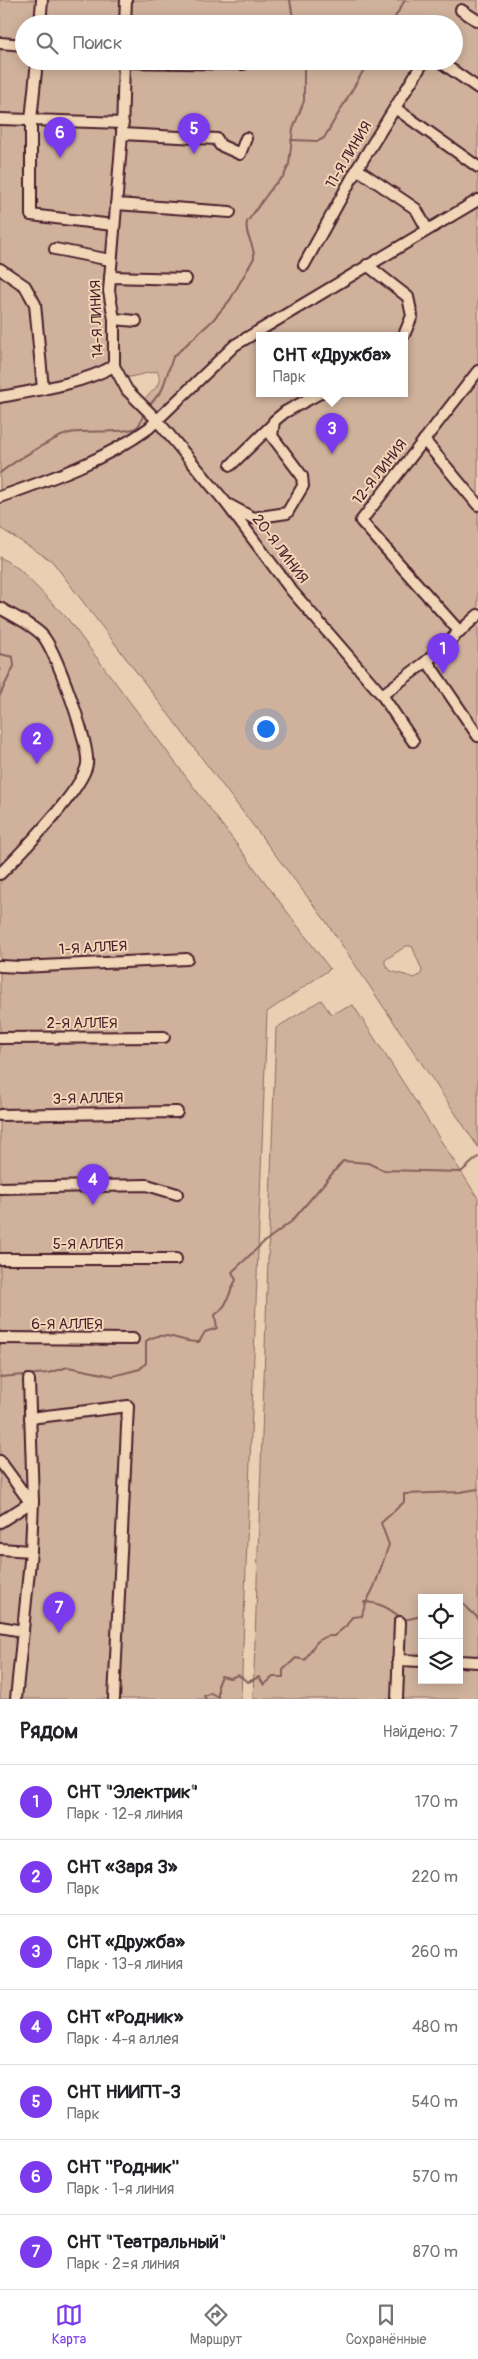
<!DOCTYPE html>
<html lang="ru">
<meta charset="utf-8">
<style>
:root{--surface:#fff;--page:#f6f6f6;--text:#202124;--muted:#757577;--line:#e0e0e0;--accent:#7c3aed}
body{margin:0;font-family:Pangolin,sans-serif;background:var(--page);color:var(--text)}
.controls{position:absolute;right:15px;bottom:15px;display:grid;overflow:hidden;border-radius:0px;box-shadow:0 2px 12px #0003}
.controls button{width:45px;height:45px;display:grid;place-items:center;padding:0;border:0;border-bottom:1px solid var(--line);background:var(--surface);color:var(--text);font:25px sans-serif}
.you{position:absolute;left:265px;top:728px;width:18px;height:18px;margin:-12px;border:4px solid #fff;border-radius:50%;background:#1a73e8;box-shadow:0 0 0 8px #1a73e833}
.badge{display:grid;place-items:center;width:32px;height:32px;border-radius:50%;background:var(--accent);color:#fff;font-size:16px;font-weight:700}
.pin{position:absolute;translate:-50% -41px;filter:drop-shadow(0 1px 2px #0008)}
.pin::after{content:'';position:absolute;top:26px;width:18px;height:15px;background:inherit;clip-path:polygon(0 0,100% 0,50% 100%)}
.popup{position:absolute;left:256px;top:332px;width:152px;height:65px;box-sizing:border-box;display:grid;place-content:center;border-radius:0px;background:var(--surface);filter:drop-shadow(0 1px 4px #0005);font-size:16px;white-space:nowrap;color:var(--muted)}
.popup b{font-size:19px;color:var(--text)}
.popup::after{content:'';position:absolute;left:50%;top:100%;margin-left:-10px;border:10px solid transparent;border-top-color:var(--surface)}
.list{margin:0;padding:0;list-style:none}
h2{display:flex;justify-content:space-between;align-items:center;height:65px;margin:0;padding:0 20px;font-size:21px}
h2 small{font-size:16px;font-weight:400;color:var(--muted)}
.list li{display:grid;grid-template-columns:32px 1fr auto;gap:15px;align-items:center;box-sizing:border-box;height:75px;padding:0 20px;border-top:1px solid var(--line)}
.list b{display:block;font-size:19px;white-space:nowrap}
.list p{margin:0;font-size:16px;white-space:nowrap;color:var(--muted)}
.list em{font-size:16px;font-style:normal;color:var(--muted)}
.icon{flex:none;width:28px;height:28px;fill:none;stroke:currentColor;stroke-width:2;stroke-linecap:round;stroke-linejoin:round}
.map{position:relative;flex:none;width:478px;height:1699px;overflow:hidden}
.search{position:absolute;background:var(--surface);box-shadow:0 2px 12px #0003;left:15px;right:15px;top:15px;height:55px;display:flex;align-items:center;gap:12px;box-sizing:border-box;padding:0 18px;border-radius:28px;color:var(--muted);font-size:19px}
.sheet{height:590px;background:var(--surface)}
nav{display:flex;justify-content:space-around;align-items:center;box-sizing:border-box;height:70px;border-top:1px solid var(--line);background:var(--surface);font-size:14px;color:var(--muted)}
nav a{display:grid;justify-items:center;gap:2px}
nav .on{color:var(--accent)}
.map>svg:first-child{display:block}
</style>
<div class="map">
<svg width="478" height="1699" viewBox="0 0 478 1699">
<rect width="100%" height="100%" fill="#eacfb2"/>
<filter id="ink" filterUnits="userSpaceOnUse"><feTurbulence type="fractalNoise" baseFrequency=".02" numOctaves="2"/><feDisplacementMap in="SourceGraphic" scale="10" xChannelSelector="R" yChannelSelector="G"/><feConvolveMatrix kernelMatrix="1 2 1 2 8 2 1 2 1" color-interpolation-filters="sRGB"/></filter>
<g filter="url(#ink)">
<g fill="#d0b29c" stroke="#8d6864" fill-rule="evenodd">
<path d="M0 0H478V1147L325 920 52 561 0 528ZM24 24H454V61H24ZM260 335H404V393H260ZM157 371C164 383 153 391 144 399V402L121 379ZM406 946H412L422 970 421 974 415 978 391 971 385 964V960Z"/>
<polygon points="0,557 19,569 67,618 330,969 267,1012 241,1699 0,1699"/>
<path d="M321 1000 331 1014 353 1005 478 1198V1699H253L276 1028ZM422 1598H459V1680H422Z"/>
</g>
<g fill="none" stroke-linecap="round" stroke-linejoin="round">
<g stroke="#845f5c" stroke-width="2">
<polyline points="290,0 294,24"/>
<polyline points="391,24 405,0"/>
<polyline points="291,140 318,141 324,138 369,61"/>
<path d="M148 407 162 390 173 357 212 321 230 300 254 258C255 245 244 235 247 222L274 185 284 176 289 164 293 129 304 101V61"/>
<path d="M0 473C13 462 54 437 70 433 85 430 129 434 137 427 141 424 142 417 144 413"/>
<polyline points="0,654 13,657 14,666 0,695"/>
<path d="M0 1377 48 1373 68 1367 113 1376 140 1369 146 1363V1341C165 1328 180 1343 199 1342L205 1332 217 1328 215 1315C231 1303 226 1296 236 1280L232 1272 264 1242 292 1221 343 1161 368 1163 383 1170 461 1172 478 1157"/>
<polyline points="459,1600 478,1618"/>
<path d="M364 1602C382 1603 390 1609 404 1620L422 1616"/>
<path d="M206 1699 204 1696 211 1693 218 1697V1683L221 1676 230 1678 238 1675 248 1682 259 1677 264 1685 273 1677H283V1670L296 1658 305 1660C313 1647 317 1635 334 1636L346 1626 352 1617 362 1616C364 1604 369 1598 374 1587 379 1575 384 1558 389 1545L381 1523 404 1502V1494L460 1492 478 1489"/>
</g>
<defs>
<g id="minor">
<polyline points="461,10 478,21"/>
<polyline points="40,24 42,0"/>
<polyline points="125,24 126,0"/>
<polyline points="0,43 24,45"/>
<polyline points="37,61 31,120 31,215 113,225"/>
<polyline points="124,61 122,134 109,291 114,319 114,366 127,390 156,419 226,503 292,591 382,695 413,741"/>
<polyline points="439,61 478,88"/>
<polyline points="124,62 243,64"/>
<polyline points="395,108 478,167"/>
<polyline points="0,119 123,123"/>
<polyline points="122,134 217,139 220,145 240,154 246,138"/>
<polyline points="357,169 416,209 427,229"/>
<polyline points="116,204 230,212"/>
<polyline points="55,249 110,260"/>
<polyline points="304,265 357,169 424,61"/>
<polyline points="367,265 408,297 412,316 404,335"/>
<polyline points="0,269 25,286 35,304 43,389"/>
<polyline points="110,277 186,279"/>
<polyline points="114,319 136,321"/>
<path d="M0 397C37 390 81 384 114 366"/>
<polyline points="424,440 478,505"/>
<polyline points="231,465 273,424"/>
<path d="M0 497C51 479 105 460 149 428L235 345 478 200"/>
<polyline points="229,505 253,518 287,513 303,486 302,476 272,436 274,421 285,412 320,393"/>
<path d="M0 608C13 616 31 624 42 635 55 648 90 745 87 764 84 788 19 855 0 874"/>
<polyline points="460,632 361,521 478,371"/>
<polyline points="427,661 478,736"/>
<polyline points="382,695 427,661 478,615"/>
<polyline points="0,966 21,967 187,959"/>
<polyline points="0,1038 164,1037"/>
<polyline points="0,1115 177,1112"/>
<polyline points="0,1188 147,1185 177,1194"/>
<polyline points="0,1259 176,1259"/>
<polyline points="0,1338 133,1339"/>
<polyline points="30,1418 128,1406 114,1699"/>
<polyline points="0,1461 30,1502"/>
<polyline points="0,1522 33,1501"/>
<polyline points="0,1549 31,1551"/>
<polyline points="0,1627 23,1631"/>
<polyline points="398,1660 422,1661"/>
<polyline points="459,1661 478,1662"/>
<polyline points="16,1699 31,1551 33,1501 29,1380"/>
<polyline points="397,1699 400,1622"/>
</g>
</defs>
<use href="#minor" stroke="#4a1f2b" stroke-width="14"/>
<use href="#minor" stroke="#f1d6b8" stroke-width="10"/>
</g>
</g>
<g text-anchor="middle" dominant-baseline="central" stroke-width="4" stroke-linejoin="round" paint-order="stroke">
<g font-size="15" fill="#4a1f2b" stroke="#f1d6b8">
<text transform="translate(349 155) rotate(-59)">11-Я ЛИНИЯ</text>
<text transform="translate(97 319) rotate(-92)">14-Я ЛИНИЯ</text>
<text transform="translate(380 472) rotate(-52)">12-Я ЛИНИЯ</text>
<text transform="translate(280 549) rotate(53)">20-Я ЛИНИЯ</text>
<text transform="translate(93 948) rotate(-3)">1-Я АЛЛЕЯ</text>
<text x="82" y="1023">2-Я АЛЛЕЯ</text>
<text transform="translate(88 1099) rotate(-1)">3-Я АЛЛЕЯ</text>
<text x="88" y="1244">5-Я АЛЛЕЯ</text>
<text x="67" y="1324">6-Я АЛЛЕЯ</text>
</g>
</g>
</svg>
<div class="controls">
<button><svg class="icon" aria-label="locate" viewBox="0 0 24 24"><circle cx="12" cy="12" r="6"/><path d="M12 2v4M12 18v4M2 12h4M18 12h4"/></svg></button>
<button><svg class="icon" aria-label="layers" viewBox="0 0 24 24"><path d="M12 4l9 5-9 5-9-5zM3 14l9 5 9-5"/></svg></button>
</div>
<div class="you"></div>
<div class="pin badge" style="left:443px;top:674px">1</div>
<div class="pin badge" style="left:37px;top:764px">2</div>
<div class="pin badge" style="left:332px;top:454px">3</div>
<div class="popup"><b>СНТ «Дружба»</b>Парк</div>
<div class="pin badge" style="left:93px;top:1205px">4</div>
<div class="pin badge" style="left:194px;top:154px">5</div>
<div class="pin badge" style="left:60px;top:158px">6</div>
<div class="pin badge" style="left:59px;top:1633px">7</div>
<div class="search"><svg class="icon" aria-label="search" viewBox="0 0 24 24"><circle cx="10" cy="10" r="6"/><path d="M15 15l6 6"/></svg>Поиск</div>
</div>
<section class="sheet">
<h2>Рядом<small>Найдено: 7</small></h2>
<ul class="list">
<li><span class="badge">1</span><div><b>СНТ &quot;Электрик&quot;</b><p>Парк · 12-я линия</p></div><em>170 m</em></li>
<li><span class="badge">2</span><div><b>СНТ «Заря 3»</b><p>Парк</p></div><em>220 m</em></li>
<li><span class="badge">3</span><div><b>СНТ «Дружба»</b><p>Парк · 13-я линия</p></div><em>260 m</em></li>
<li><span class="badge">4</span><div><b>СНТ «Родник»</b><p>Парк · 4-я аллея</p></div><em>480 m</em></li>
<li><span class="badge">5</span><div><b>СНТ НИИПТ-3</b><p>Парк</p></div><em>540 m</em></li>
<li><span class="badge">6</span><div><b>СНТ ''Родник''</b><p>Парк · 1-я линия</p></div><em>570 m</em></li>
<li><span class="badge">7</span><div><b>СНТ &quot;Театральный&quot;</b><p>Парк · 2=я линия</p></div><em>870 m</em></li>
</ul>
</section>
<nav>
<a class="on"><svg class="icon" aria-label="map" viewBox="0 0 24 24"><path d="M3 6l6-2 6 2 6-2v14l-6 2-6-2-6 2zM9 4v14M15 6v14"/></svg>Карта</a>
<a><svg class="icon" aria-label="directions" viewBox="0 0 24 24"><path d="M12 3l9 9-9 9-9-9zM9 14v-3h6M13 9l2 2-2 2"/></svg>Маршрут</a>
<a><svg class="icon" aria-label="saved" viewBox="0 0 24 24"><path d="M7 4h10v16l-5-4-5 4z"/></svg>Сохранённые</a>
</nav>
